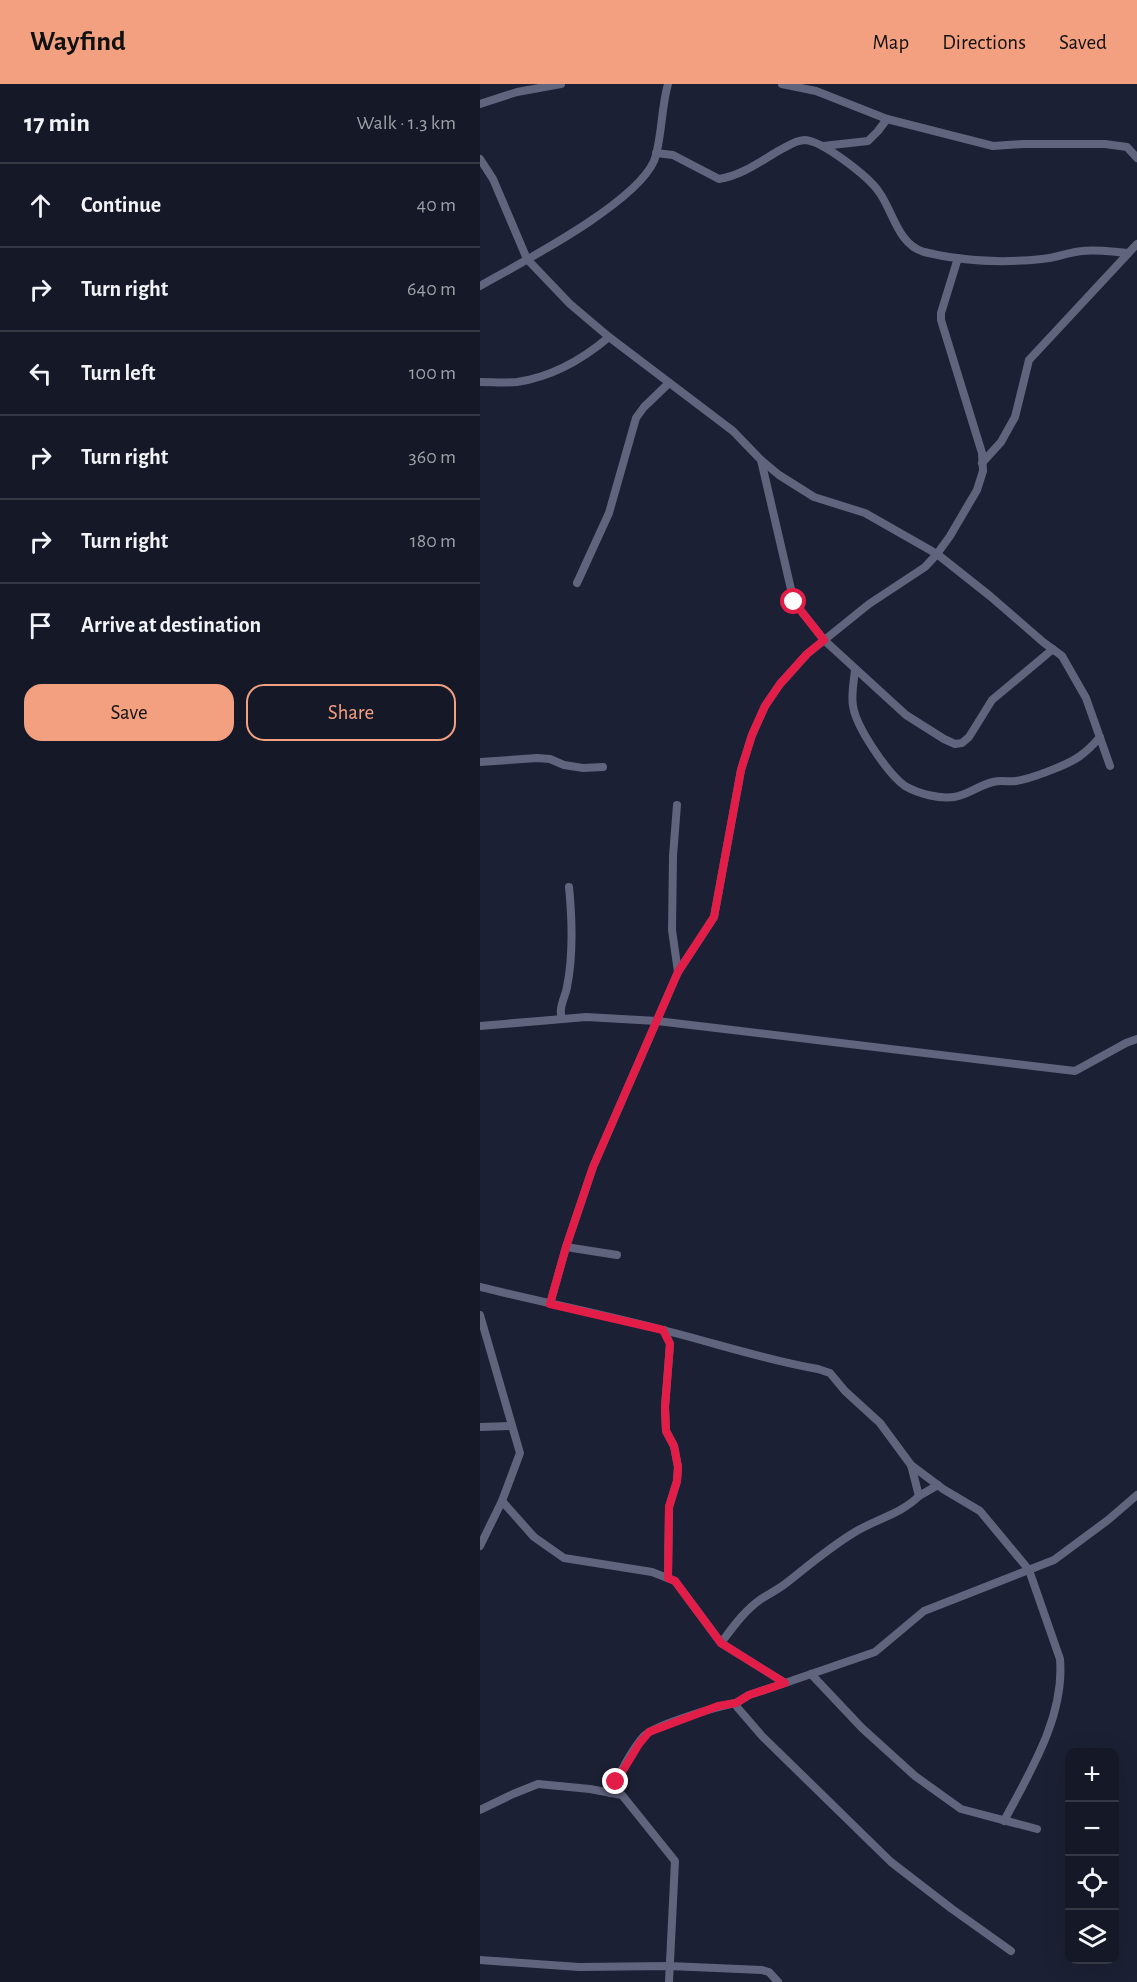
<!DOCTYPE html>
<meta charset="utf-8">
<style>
:root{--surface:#151827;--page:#1e212f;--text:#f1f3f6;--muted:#9da0a7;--line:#343744;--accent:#f2a080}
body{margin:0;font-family:"Alegreya Sans",sans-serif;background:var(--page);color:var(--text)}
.controls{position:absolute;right:18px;bottom:18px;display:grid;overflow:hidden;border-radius:12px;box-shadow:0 6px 24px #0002}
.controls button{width:54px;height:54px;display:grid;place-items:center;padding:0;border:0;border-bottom:2px solid var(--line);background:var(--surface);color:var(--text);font:30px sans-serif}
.stop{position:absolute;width:18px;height:18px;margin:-14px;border:4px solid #e11d48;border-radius:50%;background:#fff}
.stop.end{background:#e11d48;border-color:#fff;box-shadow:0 2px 6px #0008}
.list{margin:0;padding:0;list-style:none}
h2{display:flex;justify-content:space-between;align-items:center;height:78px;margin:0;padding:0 24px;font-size:26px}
h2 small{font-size:20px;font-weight:400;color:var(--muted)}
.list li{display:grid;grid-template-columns:39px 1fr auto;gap:18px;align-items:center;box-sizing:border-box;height:84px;padding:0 24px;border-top:2px solid var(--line)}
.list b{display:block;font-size:22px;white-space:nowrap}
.list em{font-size:20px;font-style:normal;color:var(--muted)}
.actions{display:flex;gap:12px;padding:18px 24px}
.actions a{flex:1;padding:14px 0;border:2px solid var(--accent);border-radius:18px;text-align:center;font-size:21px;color:var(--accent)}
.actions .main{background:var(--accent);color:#111}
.icon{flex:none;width:33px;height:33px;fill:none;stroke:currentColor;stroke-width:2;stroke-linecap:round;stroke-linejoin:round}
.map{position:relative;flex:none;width:657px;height:1898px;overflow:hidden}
header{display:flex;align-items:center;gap:36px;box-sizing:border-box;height:84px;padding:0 30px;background:var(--accent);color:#111}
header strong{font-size:28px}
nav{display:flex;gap:33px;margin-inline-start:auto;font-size:21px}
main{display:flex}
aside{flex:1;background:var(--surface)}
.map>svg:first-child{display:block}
</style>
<header>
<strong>Wayfind</strong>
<nav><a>Map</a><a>Directions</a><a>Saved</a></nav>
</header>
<main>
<aside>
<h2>17 min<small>Walk · 1.3 km</small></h2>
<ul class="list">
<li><svg class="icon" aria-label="ahead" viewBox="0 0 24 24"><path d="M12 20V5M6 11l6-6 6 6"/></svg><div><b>Continue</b></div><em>40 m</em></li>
<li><svg class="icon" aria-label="right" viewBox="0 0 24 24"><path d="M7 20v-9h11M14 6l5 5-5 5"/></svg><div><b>Turn right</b></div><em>640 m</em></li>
<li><svg class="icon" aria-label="left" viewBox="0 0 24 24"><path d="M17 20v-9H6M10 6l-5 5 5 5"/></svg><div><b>Turn left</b></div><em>100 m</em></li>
<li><svg class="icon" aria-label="right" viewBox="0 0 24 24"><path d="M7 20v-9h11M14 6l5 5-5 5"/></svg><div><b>Turn right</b></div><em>360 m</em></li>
<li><svg class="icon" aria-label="right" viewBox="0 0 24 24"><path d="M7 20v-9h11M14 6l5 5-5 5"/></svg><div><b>Turn right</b></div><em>180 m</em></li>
<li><svg class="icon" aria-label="arrive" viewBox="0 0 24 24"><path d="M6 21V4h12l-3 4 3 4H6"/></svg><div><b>Arrive at destination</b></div></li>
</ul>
<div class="actions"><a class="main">Save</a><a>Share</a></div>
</aside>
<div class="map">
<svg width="657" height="1898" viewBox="0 0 657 1898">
<rect width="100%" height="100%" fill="#1c2034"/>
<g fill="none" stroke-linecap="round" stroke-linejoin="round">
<g stroke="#60647d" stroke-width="8">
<polyline points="302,0 336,7 407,35 513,62 543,60 625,60 647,63 657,74"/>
<polyline points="0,20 37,8 81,0"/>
<polyline points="343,62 388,57 398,47 407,35"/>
<path d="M176 69 193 71 239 95C261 92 281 77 300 66 308 62 316 56 325 56 343 57 389 93 399 108 413 127 418 161 444 168 481 177 524 179 562 175 576 174 589 168 602 167 617 165 633 168 648 169"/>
<polyline points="0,75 13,95 47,175 90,220 129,253 253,347 281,376 314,518 344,556 426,631 464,655 475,660 482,659 489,653 512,616 573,565"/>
<path d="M0 202C42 178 155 120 174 77 182 56 181 23 188 0"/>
<path d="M0 298C12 298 25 299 37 298 71 293 103 275 129 253"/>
<polyline points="281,376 299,391 334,413 385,429 457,470 510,512 563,558 582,572 606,614 630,682"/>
<polyline points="502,379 521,358 535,333 549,276 657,160"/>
<polyline points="97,499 129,429 156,334 164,323 189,299"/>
<path d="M375 586C374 597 371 610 373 622 376 643 408 690 425 702 439 710 459 715 474 713 488 711 499 701 513 698 521 696 528 698 536 697 550 695 588 681 600 672 607 667 614 660 620 653"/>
<polyline points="0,678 57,674 70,675 84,681 103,684 123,683"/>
<polyline points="197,721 193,772 192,846 198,888"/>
<path d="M82 935C78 924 85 914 87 903 93 873 92 833 89 803"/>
<polyline points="0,942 106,933 177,937 595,987 646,959 657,955"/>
<polyline points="86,1163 137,1171"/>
<path d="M0 1203C61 1218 122 1230 183 1246 235 1259 285 1276 338 1285L350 1289 365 1307 400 1339 431 1381 463 1405 500 1427 549 1486 580 1575C585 1632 550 1688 524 1737"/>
<polyline points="70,1220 86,1163 113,1083 198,888 234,833 261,686 272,651 285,622 300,600 327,570 389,520 445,483 457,470 470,452 497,406 503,387 502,369 461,236 461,229 478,174"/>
<polyline points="0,1231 40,1369 22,1417 0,1462"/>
<polyline points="184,1246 190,1260 185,1323 186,1347 194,1362 198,1383 197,1397 189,1423 188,1494"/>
<polyline points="0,1343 32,1342"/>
<polyline points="439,1412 458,1401"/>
<polyline points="22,1417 54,1453 84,1474 172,1488 195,1497 241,1559 305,1599 395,1568 444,1527 574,1476 628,1436 657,1411"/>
<path d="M241 1559C253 1543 264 1527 281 1515 289 1510 297 1506 305 1500 328 1482 350 1463 375 1448 396 1435 421 1430 439 1412L431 1381"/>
<polyline points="331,1590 382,1644 435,1692 481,1725 557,1745"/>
<polyline points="305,1599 269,1611 256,1619 257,1623 282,1652 411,1778 472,1825 531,1867"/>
<path d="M130 1709C140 1690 150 1668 164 1652 174 1641 239 1622 256 1619"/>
<polyline points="0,1726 33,1710 58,1700 110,1705 142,1711 195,1777 189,1898"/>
<polyline points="0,1876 99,1883 189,1882 282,1886 289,1888 298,1898"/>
</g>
</g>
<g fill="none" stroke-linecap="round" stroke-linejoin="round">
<polyline stroke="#e11d48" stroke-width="8" points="136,1698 159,1660 169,1648 238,1622 256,1619 269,1611 305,1599 241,1559 195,1497 188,1494 189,1423 197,1397 198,1383 194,1362 186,1347 185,1323 190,1260 183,1246 70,1220 86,1163 113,1083 198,888 234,833 261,686 272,651 285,622 300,600 327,570 344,556 314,518"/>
</g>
</svg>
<div class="controls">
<button>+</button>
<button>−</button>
<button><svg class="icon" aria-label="locate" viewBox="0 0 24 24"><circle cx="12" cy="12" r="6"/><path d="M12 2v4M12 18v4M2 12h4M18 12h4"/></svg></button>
<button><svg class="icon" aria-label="layers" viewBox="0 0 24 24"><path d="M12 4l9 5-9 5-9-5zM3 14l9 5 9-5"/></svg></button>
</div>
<div class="stop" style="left:314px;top:518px"></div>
<div class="stop end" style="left:136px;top:1698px"></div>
</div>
</main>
